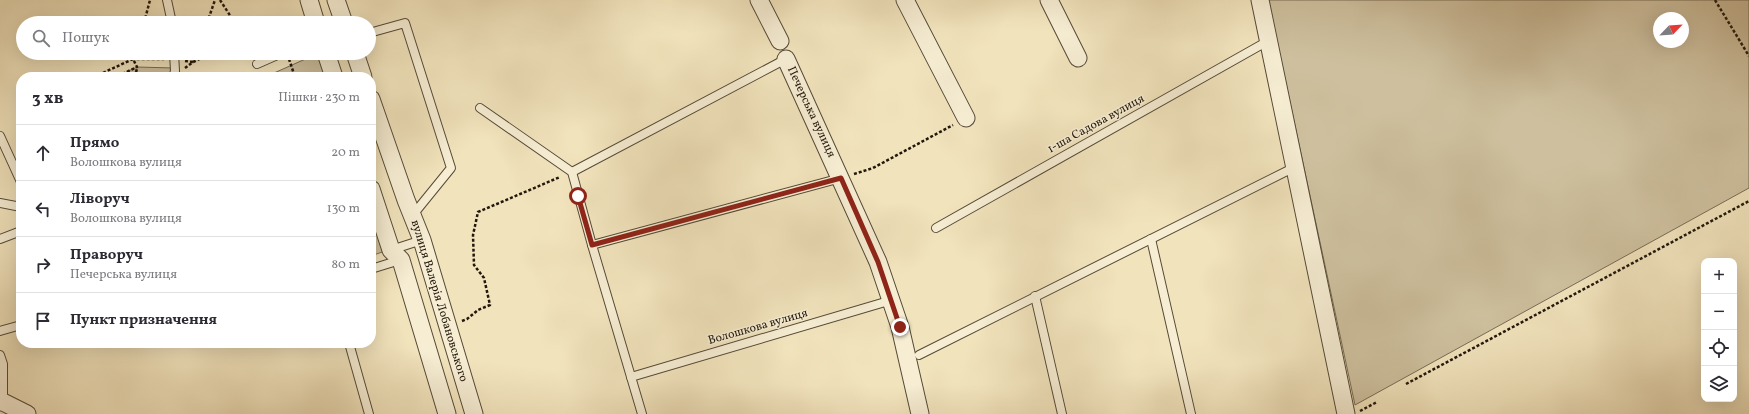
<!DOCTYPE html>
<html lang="uk">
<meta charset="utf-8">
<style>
:root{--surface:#fff;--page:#f2f2f3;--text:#2b2b33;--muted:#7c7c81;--line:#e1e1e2}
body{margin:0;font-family:Vollkorn,serif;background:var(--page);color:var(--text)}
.controls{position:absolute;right:12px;bottom:12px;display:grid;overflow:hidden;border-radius:8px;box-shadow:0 4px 16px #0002}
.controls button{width:36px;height:36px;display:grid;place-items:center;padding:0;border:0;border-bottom:1px solid var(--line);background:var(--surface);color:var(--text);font:20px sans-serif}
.compass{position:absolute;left:1653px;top:12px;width:36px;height:36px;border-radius:50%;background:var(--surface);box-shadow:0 4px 16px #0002;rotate:65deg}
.stop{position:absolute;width:12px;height:12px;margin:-9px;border:3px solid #8f2418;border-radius:50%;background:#fff}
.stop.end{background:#8f2418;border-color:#fff;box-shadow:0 1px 4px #0008}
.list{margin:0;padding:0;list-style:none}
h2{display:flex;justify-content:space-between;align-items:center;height:52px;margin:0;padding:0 16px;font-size:17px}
h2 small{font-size:13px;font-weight:400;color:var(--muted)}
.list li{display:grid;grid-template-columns:26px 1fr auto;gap:12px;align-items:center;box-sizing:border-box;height:56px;padding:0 16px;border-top:1px solid var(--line)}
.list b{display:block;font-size:15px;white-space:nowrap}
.list p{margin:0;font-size:13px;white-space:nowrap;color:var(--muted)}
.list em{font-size:13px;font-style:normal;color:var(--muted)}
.icon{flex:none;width:22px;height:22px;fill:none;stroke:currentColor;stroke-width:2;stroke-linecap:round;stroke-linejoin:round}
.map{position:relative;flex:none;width:1749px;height:414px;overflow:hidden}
.search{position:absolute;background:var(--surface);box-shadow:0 4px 16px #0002;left:16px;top:16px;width:360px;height:44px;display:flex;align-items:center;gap:10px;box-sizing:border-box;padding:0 14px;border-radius:22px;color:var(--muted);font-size:15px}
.panel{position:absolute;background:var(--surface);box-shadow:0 4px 16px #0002;left:16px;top:72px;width:360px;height:276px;border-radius:16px}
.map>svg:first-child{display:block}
</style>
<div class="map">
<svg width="1749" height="414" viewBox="0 0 1749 414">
<rect width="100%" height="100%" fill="#f1e3bc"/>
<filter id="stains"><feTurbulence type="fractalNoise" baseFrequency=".005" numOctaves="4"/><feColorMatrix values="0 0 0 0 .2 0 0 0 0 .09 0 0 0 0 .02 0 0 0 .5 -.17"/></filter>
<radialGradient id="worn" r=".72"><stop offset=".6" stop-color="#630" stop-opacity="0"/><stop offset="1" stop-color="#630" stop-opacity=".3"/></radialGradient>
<g fill="#cec09e" stroke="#786c54" fill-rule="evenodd">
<path d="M1268 0H1749V188L1355 405ZM1659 18H1683V42H1659Z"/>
<polygon points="319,53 328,77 265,77"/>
<polygon points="137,67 174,68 173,77 116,77"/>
<polygon points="371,208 385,251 371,256"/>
</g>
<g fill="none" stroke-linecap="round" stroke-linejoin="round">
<defs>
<g id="service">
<polyline points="167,0 172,23"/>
<polyline points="369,33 405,23 451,168 412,216"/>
<polyline points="257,64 282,53"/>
<polyline points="173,77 175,71 174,53"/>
<polyline points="480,108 572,172 592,245 642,414"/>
<polyline points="0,136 21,182"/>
<polyline points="572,172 786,59"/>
<polyline points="0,203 21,207"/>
<polyline points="936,228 1268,41"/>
<polyline points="0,239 21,231"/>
<polyline points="1151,239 1191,414"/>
<polyline points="592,245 841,178"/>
<polyline points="391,250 422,240"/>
<polyline points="371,269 400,260"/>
<polyline points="1035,296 1062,414"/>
<polyline points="0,331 21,325"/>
<polyline points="349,343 369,414"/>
<polyline points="0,355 3,364 3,402"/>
<polyline points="919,355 1295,167"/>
<polyline points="631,377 892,300"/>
</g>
<g id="minor">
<polyline points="309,0 316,23"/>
<polyline points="336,0 344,23"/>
<polyline points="759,0 780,41"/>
<polyline points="905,0 966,118"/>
<polyline points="1049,0 1078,58"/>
<polyline points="1260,0 1346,414"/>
<polyline points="326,53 334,77"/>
<polyline points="355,53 363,77"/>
<polyline points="786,59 878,262 900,327 920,414"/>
<polyline points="371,99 406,200 422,240 474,414"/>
<polyline points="371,189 391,250 401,260 447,414"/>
<polyline points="0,402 3,402 27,414"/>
</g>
</defs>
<use href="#service" stroke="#554a37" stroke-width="10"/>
<use href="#minor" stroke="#554a37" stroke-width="19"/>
<g stroke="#21170b" stroke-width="2.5" stroke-dasharray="3 2" stroke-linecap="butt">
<polyline points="220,0 235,23"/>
<polyline points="1715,0 1749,56"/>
<polyline points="144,23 150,0"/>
<polyline points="207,23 215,0"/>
<polyline points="135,53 133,59 164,59"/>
<polyline points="289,59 295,77"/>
<polyline points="185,61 193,62 196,53"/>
<polyline points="185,68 193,62 213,53"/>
<polyline points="94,77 133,59 137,67 116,77"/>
<polyline points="135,77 137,68"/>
<polyline points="258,77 261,75 261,74"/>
<polyline points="854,174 873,168 953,125"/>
<polyline points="462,321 467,319 478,310 490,305 484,278 474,265 473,235 478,212 560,177"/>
<polyline points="1406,384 1749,201"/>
<polyline points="1360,411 1377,402"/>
</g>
<use href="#service" stroke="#f6edd3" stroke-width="8"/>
<use href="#minor" stroke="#f6edd3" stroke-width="17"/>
</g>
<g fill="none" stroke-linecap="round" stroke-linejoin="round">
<polyline stroke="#8f2418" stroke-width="5" points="578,196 592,245 841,178 878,262 900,327"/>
</g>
<g text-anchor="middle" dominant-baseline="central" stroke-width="3" stroke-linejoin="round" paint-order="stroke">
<g font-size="12" fill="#21170b" stroke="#f6edd3">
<text transform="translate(811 112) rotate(65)">Печерська вулиця</text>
<text transform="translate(1096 124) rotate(-29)">1-ша Садова вулиця</text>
<text transform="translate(439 301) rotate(73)">вулиця Валерія Лобановського</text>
<text transform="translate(758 327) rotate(-16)">Волошкова вулиця</text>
</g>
</g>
<rect width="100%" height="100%" filter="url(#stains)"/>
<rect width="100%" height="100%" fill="url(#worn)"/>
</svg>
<div class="controls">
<button>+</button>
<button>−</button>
<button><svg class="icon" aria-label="locate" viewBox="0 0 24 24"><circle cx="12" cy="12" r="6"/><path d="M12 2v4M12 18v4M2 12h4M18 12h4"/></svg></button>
<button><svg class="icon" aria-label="layers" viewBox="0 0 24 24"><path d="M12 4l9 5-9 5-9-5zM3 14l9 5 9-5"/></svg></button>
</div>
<svg class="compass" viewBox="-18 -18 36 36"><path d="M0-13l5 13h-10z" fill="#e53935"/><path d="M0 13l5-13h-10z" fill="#7c7c81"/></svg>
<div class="stop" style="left:578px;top:196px"></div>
<div class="stop end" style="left:900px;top:327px"></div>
<div class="search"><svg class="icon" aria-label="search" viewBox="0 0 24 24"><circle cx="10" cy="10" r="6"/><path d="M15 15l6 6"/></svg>Пошук</div>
<section class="panel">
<h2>3 хв<small>Пішки · 230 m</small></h2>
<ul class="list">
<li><svg class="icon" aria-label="ahead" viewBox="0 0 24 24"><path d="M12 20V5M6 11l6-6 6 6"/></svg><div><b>Прямо</b><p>Волошкова вулиця</p></div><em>20 m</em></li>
<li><svg class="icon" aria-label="left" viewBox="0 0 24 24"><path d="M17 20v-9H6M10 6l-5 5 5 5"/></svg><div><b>Ліворуч</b><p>Волошкова вулиця</p></div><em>130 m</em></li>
<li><svg class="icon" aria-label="right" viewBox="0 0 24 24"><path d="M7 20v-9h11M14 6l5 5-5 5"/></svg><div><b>Праворуч</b><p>Печерська вулиця</p></div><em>80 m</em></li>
<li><svg class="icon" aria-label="arrive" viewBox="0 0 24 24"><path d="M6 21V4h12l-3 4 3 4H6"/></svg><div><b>Пункт призначення</b></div></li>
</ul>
</section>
</div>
